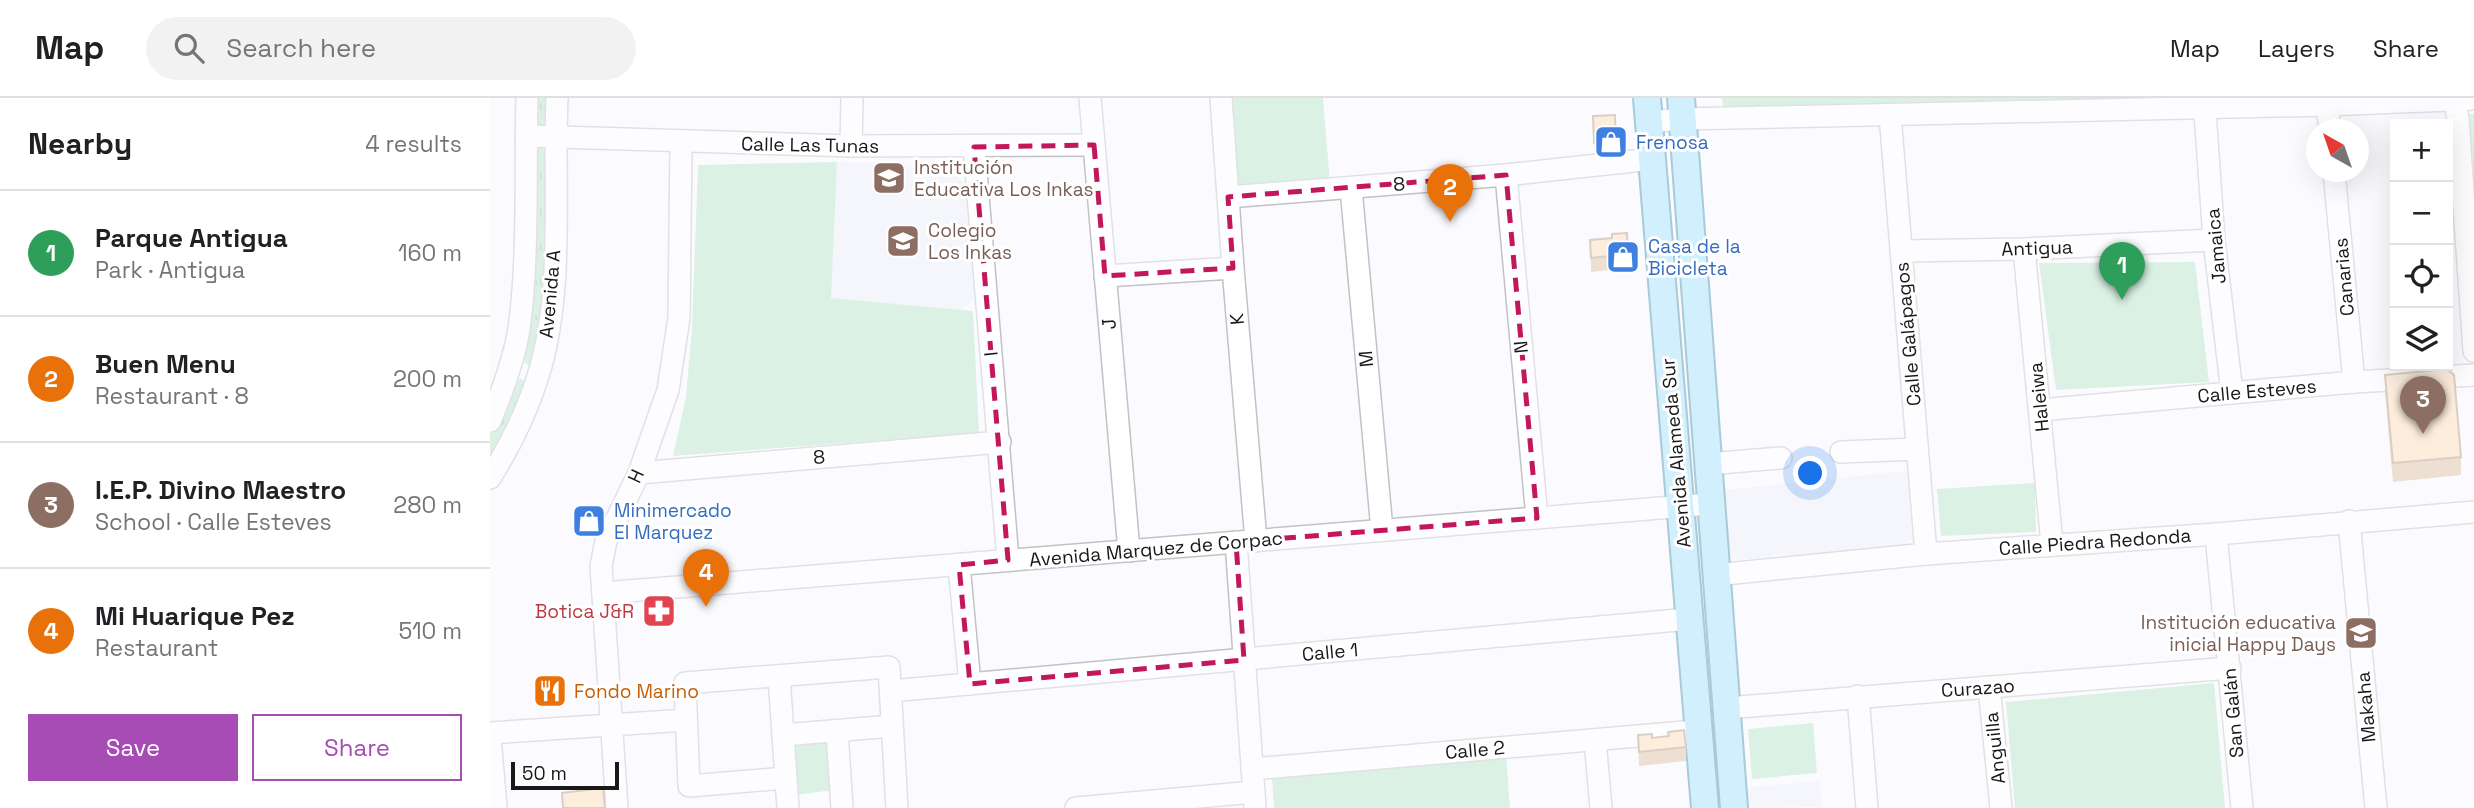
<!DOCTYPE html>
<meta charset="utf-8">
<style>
:root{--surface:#fff;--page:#f2f2f2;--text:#202124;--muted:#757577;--line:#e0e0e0;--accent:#a74bb5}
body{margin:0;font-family:"Space Grotesk",sans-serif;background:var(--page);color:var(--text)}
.controls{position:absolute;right:21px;top:21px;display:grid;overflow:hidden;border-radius:0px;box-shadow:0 7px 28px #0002}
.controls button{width:63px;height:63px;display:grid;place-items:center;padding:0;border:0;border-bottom:2px solid var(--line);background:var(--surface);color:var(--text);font:35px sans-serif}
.compass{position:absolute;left:1816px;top:21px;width:63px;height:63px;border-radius:50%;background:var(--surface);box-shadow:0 7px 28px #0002;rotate:320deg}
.scale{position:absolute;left:21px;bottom:18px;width:108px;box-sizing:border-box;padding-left:7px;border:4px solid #181819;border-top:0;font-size:19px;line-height:24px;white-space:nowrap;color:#181819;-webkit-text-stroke:5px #fff;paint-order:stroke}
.you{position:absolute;left:1321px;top:376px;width:24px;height:24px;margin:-18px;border:5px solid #fff;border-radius:50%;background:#1a73e8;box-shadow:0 0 0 10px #1a73e833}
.badge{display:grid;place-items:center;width:46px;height:46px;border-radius:50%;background:var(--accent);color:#fff;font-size:23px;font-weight:700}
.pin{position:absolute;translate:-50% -58px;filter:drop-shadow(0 2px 4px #0008)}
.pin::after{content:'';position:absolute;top:37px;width:24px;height:21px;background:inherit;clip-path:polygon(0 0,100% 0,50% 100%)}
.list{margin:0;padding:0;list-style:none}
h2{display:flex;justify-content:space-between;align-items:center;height:91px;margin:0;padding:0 28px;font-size:30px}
h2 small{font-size:23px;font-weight:400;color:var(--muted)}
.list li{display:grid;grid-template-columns:46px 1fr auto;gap:21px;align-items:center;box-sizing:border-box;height:126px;padding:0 28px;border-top:2px solid var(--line)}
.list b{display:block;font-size:26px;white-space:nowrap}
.list p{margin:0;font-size:23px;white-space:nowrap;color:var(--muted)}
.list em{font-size:23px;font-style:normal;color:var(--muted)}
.actions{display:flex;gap:14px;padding:21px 28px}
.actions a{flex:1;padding:16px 0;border:2px solid var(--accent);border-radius:0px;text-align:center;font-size:24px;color:var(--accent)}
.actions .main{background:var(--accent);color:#fff}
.icon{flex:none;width:38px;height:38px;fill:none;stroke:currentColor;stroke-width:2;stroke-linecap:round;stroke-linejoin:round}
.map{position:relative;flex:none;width:1984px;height:710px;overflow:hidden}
header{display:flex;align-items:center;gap:42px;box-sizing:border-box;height:98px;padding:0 35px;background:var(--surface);border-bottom:2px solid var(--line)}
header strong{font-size:33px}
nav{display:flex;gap:38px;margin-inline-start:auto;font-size:24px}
.search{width:490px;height:63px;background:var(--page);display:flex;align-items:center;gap:18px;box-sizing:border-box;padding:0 24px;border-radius:38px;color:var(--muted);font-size:26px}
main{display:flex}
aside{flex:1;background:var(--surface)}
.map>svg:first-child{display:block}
</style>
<header>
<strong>Map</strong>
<div class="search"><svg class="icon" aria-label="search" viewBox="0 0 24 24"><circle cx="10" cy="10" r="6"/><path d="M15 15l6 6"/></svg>Search here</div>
<nav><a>Map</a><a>Layers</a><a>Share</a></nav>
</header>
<main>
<aside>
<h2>Nearby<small>4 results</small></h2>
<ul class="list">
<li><span class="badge" style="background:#2e9e5b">1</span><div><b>Parque Antigua</b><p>Park · Antigua</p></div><em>160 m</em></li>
<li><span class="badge" style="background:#e8710a">2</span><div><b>Buen Menu</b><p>Restaurant · 8</p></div><em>200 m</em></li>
<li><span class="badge" style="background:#8d6e63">3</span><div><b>I.E.P. Divino Maestro</b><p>School · Calle Esteves</p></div><em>280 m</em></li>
<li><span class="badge" style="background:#e8710a">4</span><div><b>Mi Huarique Pez</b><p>Restaurant</p></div><em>510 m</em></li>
</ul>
<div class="actions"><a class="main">Save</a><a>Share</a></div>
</aside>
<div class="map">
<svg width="1984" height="710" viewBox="0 0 1984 710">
<defs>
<pattern id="grass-tufts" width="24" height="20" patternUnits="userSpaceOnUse" patternTransform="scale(1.75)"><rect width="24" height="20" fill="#b3e5c3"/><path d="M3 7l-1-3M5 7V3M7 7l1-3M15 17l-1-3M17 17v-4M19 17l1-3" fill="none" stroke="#99c4a7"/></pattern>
</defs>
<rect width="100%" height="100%" fill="#fbfbff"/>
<g fill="#eceff9">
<polygon points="347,64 458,68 478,89 487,198 472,212 340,200"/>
<polygon points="1417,373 1422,441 1417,447 1294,458 1292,456 1282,457 1280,459 1245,462 1239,458 1235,392"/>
<polygon points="1330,683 1332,709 1255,710 1253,690"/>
</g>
<g fill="url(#grass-tufts)">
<polygon points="43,0 59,0 57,29 47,32"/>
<polygon points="1232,0 1625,0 1233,9"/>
<polygon points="46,47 56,51 57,204 41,268 35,265 33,256"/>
<polygon points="32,281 38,289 0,371 0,334 25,283"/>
</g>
<g fill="#b3e5c3">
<polygon points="738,0 833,0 840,86 745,93"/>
<polygon points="1976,16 1984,16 1984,120"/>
<polygon points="347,64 341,200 483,213 489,335 183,358 196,299 202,229 208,67"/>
<polygon points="1705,164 1719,284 1566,292 1549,165"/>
<polygon points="1545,385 1546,434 1451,438 1447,391"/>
<polygon points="1724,585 1735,710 1525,710 1516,604"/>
<polygon points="1323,625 1327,675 1262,681 1258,631"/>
<polygon points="347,633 351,691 297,698 293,637"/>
<polygon points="1016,657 1020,710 784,710 782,680"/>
</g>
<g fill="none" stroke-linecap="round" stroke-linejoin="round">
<defs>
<g id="minor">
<polyline points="600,0 639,453"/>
<polyline points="731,0 743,170 766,443"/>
<polyline points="1714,0 1724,142 1742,295"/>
<polyline points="1964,0 1968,21 1984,253"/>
<polyline points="1837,7 1840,32"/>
<polyline points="1400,17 1436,456"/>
<polyline points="1159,24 1192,21 1837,7 1984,1"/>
<polyline points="36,38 361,48 604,47"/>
<polyline points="361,48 362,0"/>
<polyline points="484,49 518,462"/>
<polyline points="1844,74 1864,284"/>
<polyline points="1016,77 1047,420"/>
<polyline points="861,90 892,432"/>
<polyline points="738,99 1016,77 1162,61"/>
<polyline points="1534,151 1562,446"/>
<polyline points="1412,153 1534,151 1724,142"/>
<polyline points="615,178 743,170"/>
<polyline points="1550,312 1864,284 1984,277"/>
<path d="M0 323C12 294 24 262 29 231 39 158 35 74 37 0"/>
<polyline points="1351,354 1427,351"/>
<polyline points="1217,366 1291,360"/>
<polyline points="149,375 510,344"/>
<path d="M0 380C20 348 37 314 48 278 75 193 63 89 67 0"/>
<polyline points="1859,423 1886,710"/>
<polyline points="1726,436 1752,710"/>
<polyline points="746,444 765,710"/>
<polyline points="469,467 480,586"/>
<polyline points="1225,477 1436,456 1726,436 1984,414"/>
<polyline points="113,495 1220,406"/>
<polyline points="289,578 298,710"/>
<polyline points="1499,589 1511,710"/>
<polyline points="401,593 1199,521"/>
<polyline points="1368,598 1377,710"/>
<polyline points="1236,610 1740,570"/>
<polyline points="347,633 352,710"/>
<polyline points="0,635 196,622"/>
<polyline points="293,637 402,628"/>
<polyline points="0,639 6,710"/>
<polyline points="1105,642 1111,710"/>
<polyline points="762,671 1206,633"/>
<polyline points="296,680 199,688 195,585 399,569 407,710"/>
<polyline points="127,710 111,468 116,443 149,375 178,292 189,220 191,45"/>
<polyline points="586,710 764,694"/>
</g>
<g id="major">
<polyline points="1157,0 1215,710"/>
<polyline points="1191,0 1244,710"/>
</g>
</defs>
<use href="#minor" stroke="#c1c2c5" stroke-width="24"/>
<use href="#major" stroke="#458ea7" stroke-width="30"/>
<use href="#minor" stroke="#fff" stroke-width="21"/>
<use href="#major" stroke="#9ee1f8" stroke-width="26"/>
</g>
<g fill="#dbbc9b">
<polygon points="1125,17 1126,48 1104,49 1103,18"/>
<polygon points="1100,142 1138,156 1138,170 1101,174"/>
<polygon points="1895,277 1971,359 1971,377 1903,384 1895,296"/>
<polygon points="1148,637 1162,640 1196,649 1196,663 1149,668"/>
</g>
<g fill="#ffdbb4" stroke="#b2997e" stroke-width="2">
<polygon points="1125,17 1126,43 1104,45 1103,18"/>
<polygon points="1137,135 1138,156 1101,160 1100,142 1122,140 1122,136"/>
<polygon points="1957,271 1964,277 1971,359 1903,365 1895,277"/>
<polygon points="1194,632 1196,649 1149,654 1148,637 1162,636 1162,640 1179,638 1178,634"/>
<polygon points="113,690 115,710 73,710 72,695"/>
</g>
<path d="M0 0H1984V710H0ZM604 47 615 178 743 170 738 99 1016 77 1047 420 746 444 754 562 480 586 469 467 518 462 484 49Z" fill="#fbfbff" fill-opacity=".55" fill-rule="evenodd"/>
<path fill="none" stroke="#c2185b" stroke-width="5" stroke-dasharray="14 9" stroke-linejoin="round" d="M604 47 615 178 743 170 738 99 1016 77 1047 420 746 444 754 562 480 586 469 467 518 462 484 49Z"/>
<defs>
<symbol id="shop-square" viewBox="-11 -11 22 22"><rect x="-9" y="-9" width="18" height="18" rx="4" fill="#3f7fe0" stroke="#fff"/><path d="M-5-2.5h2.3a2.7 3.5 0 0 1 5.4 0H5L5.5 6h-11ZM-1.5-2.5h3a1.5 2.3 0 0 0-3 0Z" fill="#fff"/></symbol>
<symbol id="school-square" viewBox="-11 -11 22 22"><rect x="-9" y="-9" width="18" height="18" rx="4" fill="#8d6e63" stroke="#fff"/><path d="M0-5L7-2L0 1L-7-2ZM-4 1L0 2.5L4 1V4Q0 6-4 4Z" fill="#fff"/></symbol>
<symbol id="pharmacy-square" viewBox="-11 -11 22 22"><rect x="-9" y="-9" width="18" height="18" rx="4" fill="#e0444e" stroke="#fff"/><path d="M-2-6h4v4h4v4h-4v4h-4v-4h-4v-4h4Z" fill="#fff"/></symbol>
<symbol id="restaurant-square" viewBox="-11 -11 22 22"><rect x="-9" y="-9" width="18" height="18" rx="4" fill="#e8710a" stroke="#fff"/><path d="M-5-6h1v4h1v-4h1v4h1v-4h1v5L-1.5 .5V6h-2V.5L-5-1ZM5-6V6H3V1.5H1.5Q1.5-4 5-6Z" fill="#fff"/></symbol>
</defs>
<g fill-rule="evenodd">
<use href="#shop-square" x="1102" y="25" width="38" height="38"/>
<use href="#school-square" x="380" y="61" width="38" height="38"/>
<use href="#school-square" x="394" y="124" width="38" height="38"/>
<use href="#shop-square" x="1114" y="140" width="38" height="38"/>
<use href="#shop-square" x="80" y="404" width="38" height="38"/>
<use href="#pharmacy-square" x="150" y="494" width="38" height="38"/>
<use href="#school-square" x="1852" y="516" width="38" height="38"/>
<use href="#restaurant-square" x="41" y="574" width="38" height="38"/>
</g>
<g text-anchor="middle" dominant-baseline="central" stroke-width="6" stroke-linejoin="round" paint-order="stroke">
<g font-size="19" fill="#366cbe" stroke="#fff" text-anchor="start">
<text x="1146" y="44">Frenosa</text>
<text x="1158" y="148">Casa de la<tspan x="1158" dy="22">Bicicleta</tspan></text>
<text x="124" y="412">Minimercado<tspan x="124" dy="22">El Marquez</tspan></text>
</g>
<g font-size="19" fill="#181819" stroke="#fff">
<text transform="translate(320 47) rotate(1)">Calle Las Tunas</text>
<text transform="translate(909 86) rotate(-5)">8</text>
<text transform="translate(1726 148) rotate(-95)">Jamaica</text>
<text transform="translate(1547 150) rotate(-2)">Antigua</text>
<text transform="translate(1854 179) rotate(-95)">Canarias</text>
<text transform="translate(60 196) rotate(-85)">Avenida A</text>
<text transform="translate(747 221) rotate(-95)">K</text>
<text transform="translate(619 226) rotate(-95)">J</text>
<text transform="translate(1418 236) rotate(-95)">Calle Galápagos</text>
<text transform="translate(1031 249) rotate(-95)">N</text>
<text transform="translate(501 256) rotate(-96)">I</text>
<text transform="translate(876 261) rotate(-95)">M</text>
<text transform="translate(1767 293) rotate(-5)">Calle Esteves</text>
<text transform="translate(1549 299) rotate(-96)">Haleiwa</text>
<text transform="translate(1186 355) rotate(-95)">Avenida Alameda Sur</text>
<text transform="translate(329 359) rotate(-5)">8</text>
<text transform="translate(146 378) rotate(-65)">H</text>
<text transform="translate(1605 444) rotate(-4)">Calle Piedra Redonda</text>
<text transform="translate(666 451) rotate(-5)">Avenida Marquez de Corpac</text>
<text transform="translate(840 554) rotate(-5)">Calle 1</text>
<text transform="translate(1488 590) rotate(-4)">Curazao</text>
<text transform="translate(1876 609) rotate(-95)">Makaha</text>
<text transform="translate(1743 615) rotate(-95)">San Galán</text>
<text transform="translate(1505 650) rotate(-96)">Anguilla</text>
<text transform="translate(985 652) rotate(-5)">Calle 2</text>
</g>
<g font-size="19" fill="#785e54" stroke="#fff" text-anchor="start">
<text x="424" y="69">Institución<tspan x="424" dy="22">Educativa Los Inkas</tspan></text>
<text x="438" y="132">Colegio<tspan x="438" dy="22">Los Inkas</tspan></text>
<text x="1846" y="524" text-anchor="end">Institución educativa<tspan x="1846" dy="22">inicial Happy Days</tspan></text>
</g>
<g font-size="19" fill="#be3a42" stroke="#fff" text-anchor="end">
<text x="144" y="513">Botica J&amp;R</text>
</g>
<g font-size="19" fill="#c56008" stroke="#fff" text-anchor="start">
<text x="84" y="593">Fondo Marino</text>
</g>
</g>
</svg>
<div class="controls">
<button>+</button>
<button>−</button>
<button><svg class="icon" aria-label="locate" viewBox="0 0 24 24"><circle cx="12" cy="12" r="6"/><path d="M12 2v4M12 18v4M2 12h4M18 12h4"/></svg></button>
<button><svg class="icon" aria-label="layers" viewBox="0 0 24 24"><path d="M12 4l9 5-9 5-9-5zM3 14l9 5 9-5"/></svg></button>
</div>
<svg class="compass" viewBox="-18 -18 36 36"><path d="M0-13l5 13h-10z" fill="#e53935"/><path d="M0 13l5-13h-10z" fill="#757577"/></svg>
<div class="scale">50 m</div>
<div class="you"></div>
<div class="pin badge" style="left:1632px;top:202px;background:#2e9e5b">1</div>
<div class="pin badge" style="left:960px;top:124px;background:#e8710a">2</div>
<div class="pin badge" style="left:1933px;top:336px;background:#8d6e63">3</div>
<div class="pin badge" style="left:216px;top:509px;background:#e8710a">4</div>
</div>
</main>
